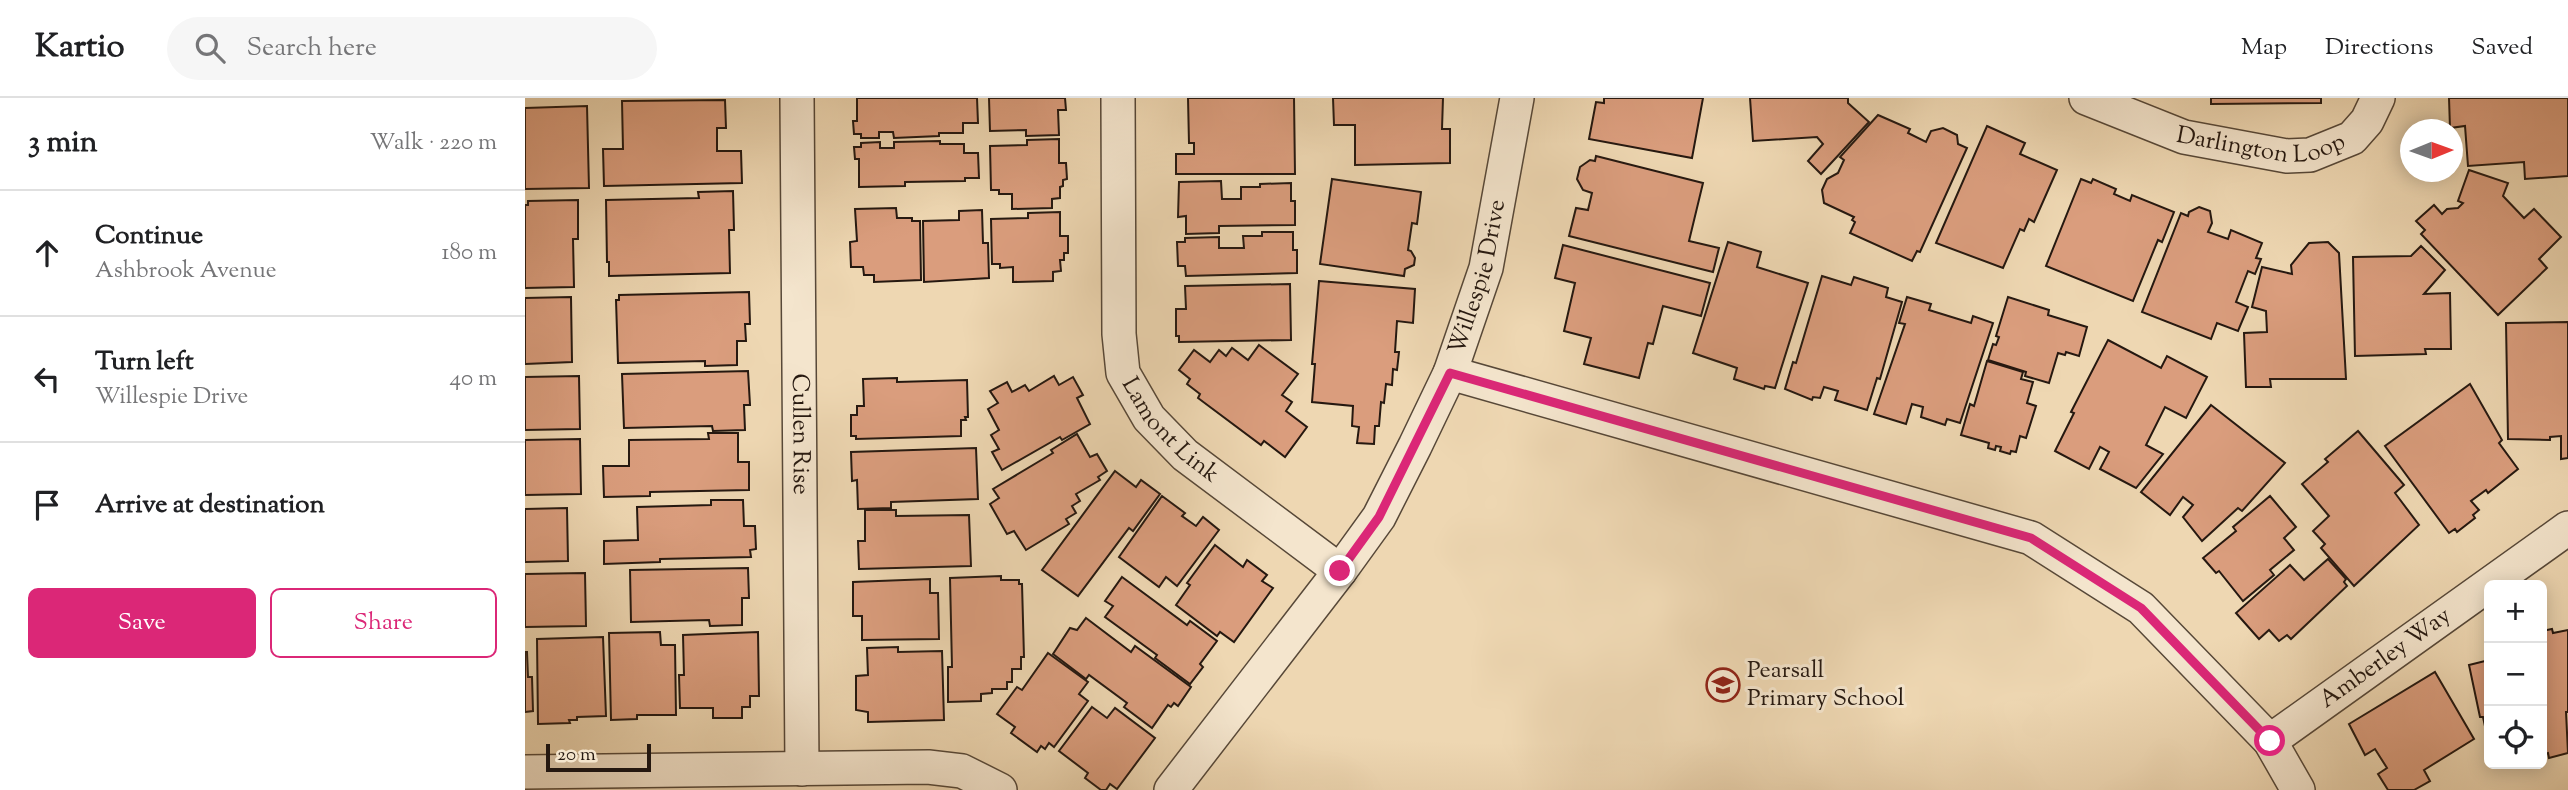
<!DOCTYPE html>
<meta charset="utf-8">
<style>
:root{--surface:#fff;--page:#f6f6f6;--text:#202124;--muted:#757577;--line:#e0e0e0;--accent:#db2777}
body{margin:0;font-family:"Sorts Mill Goudy",serif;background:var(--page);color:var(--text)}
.controls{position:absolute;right:21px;bottom:21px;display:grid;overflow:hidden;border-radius:10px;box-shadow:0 4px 18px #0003}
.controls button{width:63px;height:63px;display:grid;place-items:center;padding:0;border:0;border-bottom:2px solid var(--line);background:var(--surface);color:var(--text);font:35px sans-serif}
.compass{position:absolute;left:1875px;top:21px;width:63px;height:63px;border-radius:50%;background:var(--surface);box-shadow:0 4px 18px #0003;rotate:89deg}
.scale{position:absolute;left:21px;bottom:18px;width:105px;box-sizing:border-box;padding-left:7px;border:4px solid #251810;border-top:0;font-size:19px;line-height:24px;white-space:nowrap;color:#251810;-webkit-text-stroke:5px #f4e5cd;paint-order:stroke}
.stop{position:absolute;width:21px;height:21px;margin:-16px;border:5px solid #db2777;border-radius:50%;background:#fff}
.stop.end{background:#db2777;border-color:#fff;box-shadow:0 2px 7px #0008}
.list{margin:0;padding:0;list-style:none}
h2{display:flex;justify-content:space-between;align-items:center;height:91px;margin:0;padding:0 28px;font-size:30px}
h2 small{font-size:23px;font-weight:400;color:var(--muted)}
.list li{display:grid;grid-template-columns:46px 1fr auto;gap:21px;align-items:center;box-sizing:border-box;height:126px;padding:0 28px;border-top:2px solid var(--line)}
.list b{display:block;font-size:26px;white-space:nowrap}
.list p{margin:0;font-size:23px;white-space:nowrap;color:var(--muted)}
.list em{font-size:23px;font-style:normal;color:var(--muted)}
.actions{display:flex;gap:14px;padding:21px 28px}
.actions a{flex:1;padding:16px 0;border:2px solid var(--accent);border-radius:10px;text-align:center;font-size:24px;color:var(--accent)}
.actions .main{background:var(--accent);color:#fff}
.icon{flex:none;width:38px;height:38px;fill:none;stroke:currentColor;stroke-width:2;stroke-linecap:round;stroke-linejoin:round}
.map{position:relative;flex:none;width:2043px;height:692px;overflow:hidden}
header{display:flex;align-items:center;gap:42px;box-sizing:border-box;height:98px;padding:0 35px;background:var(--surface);border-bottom:2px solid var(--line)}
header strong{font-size:33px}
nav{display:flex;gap:38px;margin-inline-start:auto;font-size:24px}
.search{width:490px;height:63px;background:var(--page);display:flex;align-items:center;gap:18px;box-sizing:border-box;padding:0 24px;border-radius:38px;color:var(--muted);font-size:26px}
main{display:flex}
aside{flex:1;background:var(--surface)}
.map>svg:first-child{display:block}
</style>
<header>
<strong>Kartio</strong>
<div class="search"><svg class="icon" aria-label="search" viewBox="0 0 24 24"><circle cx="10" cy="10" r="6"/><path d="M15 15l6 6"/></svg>Search here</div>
<nav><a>Map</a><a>Directions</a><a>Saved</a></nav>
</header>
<main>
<aside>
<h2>3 min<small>Walk · 220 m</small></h2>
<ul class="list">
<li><svg class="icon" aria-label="ahead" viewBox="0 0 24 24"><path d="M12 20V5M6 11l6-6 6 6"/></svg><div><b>Continue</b><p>Ashbrook Avenue</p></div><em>180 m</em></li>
<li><svg class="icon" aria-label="left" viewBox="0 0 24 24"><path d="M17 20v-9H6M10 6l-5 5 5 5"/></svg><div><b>Turn left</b><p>Willespie Drive</p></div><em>40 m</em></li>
<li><svg class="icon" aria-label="arrive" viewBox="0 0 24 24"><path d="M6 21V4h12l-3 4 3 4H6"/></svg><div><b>Arrive at destination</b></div></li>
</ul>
<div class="actions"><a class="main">Save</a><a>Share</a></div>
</aside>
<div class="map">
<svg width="2043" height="692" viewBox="0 0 2043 692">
<rect width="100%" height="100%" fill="#eed7b2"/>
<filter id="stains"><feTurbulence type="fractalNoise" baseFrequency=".00286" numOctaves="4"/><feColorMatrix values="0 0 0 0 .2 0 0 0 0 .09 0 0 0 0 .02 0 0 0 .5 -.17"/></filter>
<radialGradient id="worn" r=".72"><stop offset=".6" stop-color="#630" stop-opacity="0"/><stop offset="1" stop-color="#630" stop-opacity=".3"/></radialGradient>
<g fill="#da9d7d" stroke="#251810" stroke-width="2">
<polygon points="332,0 452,0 453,25 438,25 438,35 414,35 414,38 369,40 368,34 354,34 354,40 336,40 336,36 329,36 328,23 332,23"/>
<polygon points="464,0 540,0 541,12 533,12 534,37 501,38 501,32 465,33"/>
<polygon points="663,0 769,0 770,76 651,76 651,56 669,56 669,45 664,45"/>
<polygon points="808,0 918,0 917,31 925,31 925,65 830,67 830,27 809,27"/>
<polygon points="1079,0 1178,0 1167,60 1064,41 1071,4 1079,5"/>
<polygon points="1225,0 1323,0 1323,5 1344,24 1296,76 1283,63 1298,46 1292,39 1228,43"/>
<polygon points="1686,0 1796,0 1796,5 1686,6"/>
<polygon points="1924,0 2043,0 2043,78 2000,81 1999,64 1943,68 1940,28 1925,30"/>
<polygon points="200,2 201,30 192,30 192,53 216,53 217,85 79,88 78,51 98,51 97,3"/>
<polygon points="62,8 64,90 0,91 0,10"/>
<polygon points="1353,17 1385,31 1383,35 1401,44 1406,33 1418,30 1432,37 1433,46 1442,50 1395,154 1392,153 1387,163 1325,135 1330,124 1327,122 1329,119 1299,105 1297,92 1302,81 1313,75 1319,62 1315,59"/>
<polygon points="1462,28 1500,45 1495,56 1532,72 1509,124 1504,121 1499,133 1495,131 1478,170 1411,145"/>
<polygon points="534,41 534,65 541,65 542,81 538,82 538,88 535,89 535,100 527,101 527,110 487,111 487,96 474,96 474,92 466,92 465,48 502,47 502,42"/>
<polygon points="415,43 415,46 439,46 439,55 453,55 454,80 440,80 440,83 380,84 380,88 334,89 334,61 330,61 329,49 336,49 336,45 355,44 355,50 369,50 369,44"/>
<polygon points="1071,58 1178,85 1164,143 1194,150 1188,174 1044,138 1051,110 1063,112 1067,95 1058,92 1052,81 1055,69 1065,62 1070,63"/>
<polygon points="1944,72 1983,85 1978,98 1999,120 2009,111 2036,139 2014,161 2022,170 1973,217 1896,136 1900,132 1891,123 1909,107 1917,116 1922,111 1933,110 1938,105 1933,103"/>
<polygon points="807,81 896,94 892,126 887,125 883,152 886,153 890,160 889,167 880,171 879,178 795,166"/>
<polygon points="1556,81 1566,85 1568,81 1591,91 1589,96 1605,103 1607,97 1649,114 1637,144 1633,142 1608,203 1521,168"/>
<polygon points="696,83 697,101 716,101 716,89 735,89 735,86 766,85 766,103 770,103 770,127 694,128 694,135 661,136 661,118 653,119 654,84"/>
<polygon points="208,93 209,132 204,132 205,175 84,178 84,164 82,164 81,102 174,100 173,94"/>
<polygon points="53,102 53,141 48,141 49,189 0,190 0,107 3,107 3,103"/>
<polygon points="1674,109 1685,113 1687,125 1683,134 1703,141 1706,132 1737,145 1731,160 1736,161 1730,176 1723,173 1711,204 1723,209 1713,233 1692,225 1686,241 1617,214 1656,115 1663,118 1664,114"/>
<polygon points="371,110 372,120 387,120 387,123 395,123 396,182 349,184 349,177 339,177 338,169 326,169 325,144 332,143 330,111"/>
<polygon points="457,112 458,145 463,145 464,180 399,184 398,123 434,122 434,113"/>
<polygon points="535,114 535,138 543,138 543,155 539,155 539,162 535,162 536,173 528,174 528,183 488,184 488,169 475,170 475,166 467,166 466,121 503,120 503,115"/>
<polygon points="737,134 768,134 768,152 772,152 772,175 661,178 660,168 653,168 652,144 660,144 660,140 694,139 694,150 719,150 718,138 737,138"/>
<polygon points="1203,144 1236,154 1232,169 1283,185 1250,290 1240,288 1239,291 1209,281 1212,270 1168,255"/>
<polygon points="1803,144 1814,155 1821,281 1745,281 1746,289 1721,289 1719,235 1742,234 1741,213 1727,209 1737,169 1767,176 1766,167 1784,145"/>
<polygon points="1038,147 1185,185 1176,218 1138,208 1128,246 1123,245 1114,280 1059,266 1066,240 1039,233 1050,185 1030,180"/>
<polygon points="1896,148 1920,172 1899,196 1925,195 1926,251 1900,251 1901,256 1830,258 1828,159 1886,158"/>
<polygon points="1297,178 1326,187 1329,179 1363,190 1361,199 1377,204 1355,281 1352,280 1342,312 1310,302 1313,293 1299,289 1295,300 1288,299 1287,302 1260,291 1268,264 1271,265"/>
<polygon points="794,183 890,191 888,225 872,223 870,254 874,254 872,272 868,271 867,287 861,286 859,305 856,304 854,328 850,328 849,346 832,345 834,329 827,328 828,308 787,304 790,266 787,266"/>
<polygon points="765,186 766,242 654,244 654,238 651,238 651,211 661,211 660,188"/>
<polygon points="224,194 225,226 220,226 221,243 212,243 212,267 180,268 180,263 93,265 91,202 94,202 94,197"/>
<polygon points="46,199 47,264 0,266 0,200"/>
<polygon points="1382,199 1406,206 1404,212 1446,225 1448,218 1468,225 1435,325 1422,321 1420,327 1396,319 1398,309 1387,306 1381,326 1349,316 1380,226 1374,225"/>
<polygon points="1483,199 1524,212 1523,217 1562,229 1554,258 1541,254 1540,257 1533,255 1524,285 1500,278 1501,274 1463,262 1468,246 1471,247 1474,239 1471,238"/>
<polygon points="2043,224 2043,360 2036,361 2036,338 2025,339 2025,342 1983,341 1981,225"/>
<polygon points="1583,242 1636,270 1642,258 1682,279 1661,320 1640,309 1621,347 1638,356 1611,390 1575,371 1584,354 1575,349 1564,371 1530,353 1549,315 1546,314"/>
<polygon points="734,247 773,276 757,297 767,304 761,313 782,329 760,359 739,343 736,347 673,300 675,296 662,286 665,281 654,272 669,252 685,264 694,252 701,258 707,250 723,262"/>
<polygon points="1462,263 1498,274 1496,281 1508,284 1502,305 1511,308 1501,340 1495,338 1491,354 1486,353 1485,356 1475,353 1476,349 1471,348 1470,352 1463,350 1464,345 1436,337 1445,306 1449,308"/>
<polygon points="223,273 225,307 219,307 220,332 188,333 187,328 99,330 97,276"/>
<polygon points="54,278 55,331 0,332 0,279"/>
<polygon points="529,278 534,287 548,279 558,297 552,300 565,326 537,342 535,339 477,372 467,354 474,351 466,337 474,332 463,311 473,305 465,293 482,284 487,294 500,287 504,293"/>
<polygon points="372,280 372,284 442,282 443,319 440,319 441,322 436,322 436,338 331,341 331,338 326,338 326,317 332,317 332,308 339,308 338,281"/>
<polygon points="1945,286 1977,342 1974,345 1993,371 1963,395 1961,392 1946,403 1954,412 1948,417 1950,420 1932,434 1930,431 1924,435 1860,348"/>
<polygon points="1686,307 1760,365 1717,413 1713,410 1677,443 1658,419 1668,407 1658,399 1645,417 1616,394"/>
<polygon points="1833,333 1879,387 1870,395 1894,427 1829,488 1796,450 1800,446 1788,433 1804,418 1777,386 1803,364 1800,361"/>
<polygon points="183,335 213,335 213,364 224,364 224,392 125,394 125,398 79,399 78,368 104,368 104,342 184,341"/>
<polygon points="552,336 565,359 572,356 582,373 573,379 575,382 551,396 555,403 547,408 551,415 541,421 544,426 501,452 489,433 482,436 465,406 474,400 468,391 528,355 526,352"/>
<polygon points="55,341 56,396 0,397 0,342"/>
<polygon points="451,350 453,401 366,404 366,410 333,411 332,382 327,383 326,354"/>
<polygon points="590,373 611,389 616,382 635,396 608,433 604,430 553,498 517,472"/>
<polygon points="637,398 660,415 657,418 671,428 678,419 694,432 652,488 641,479 634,489 594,459"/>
<polygon points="1745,398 1771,429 1759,440 1769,452 1745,472 1749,477 1718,503 1694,473 1691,475 1678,460 1711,433 1708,429"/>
<polygon points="186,402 218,402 219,428 230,428 231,451 225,452 226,459 135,461 135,464 79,466 79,443 113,442 112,409 186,407"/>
<polygon points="42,410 43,463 0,464 0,411"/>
<polygon points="340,412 371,412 371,418 444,417 446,468 334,471 333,443 340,443"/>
<polygon points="690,447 718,469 722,462 742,477 737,483 748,490 709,544 695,534 692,538 651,507 665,487 662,485"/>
<polygon points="1803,461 1821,481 1819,484 1822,488 1766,541 1762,537 1754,543 1744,532 1734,541 1711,515 1765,467 1779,482"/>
<polygon points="223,470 224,500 217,500 217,527 185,528 184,522 106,524 105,472"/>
<polygon points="60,475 61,528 0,529 0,476"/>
<polygon points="476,478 476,482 494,482 494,486 497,486 499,559 496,559 496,571 487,571 487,584 482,584 482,591 467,591 467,595 456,596 456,603 423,604 423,569 427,569 425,480"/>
<polygon points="597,479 662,527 665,523 692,543 675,566 678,569 665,586 630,560 632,557 580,519 588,508 580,503"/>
<polygon points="405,481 405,495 413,495 414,541 337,542 337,518 328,518 328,484"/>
<polygon points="561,520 606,554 610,548 666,589 653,608 649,605 646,609 643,607 627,630 599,609 602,605 564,577 561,581 528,556 545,530 552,532"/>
<polygon points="2027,531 2028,535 2043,532 2043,614 2041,614 2043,655 2024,660 2023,655 2017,657 2017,533"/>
<polygon points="135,534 136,547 150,547 151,617 112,617 112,621 86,622 84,535"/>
<polygon points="233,534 234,598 225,598 225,609 217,609 217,620 188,620 188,610 155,610 154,577 159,577 158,537"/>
<polygon points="78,539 81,618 52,619 52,622 44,622 45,625 13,626 12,541"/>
<polygon points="373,549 373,554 417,553 419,622 343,624 343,614 331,612 331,578 343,577 342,550"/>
<polygon points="0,554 2,554 3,579 7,579 8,613 0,614"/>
<polygon points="523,555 563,584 554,596 563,603 529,649 524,645 520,651 516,648 512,654 486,635 490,629 472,616 492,589 497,592"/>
<polygon points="1964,562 1964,647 1958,619 1955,619 1944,567"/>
<polygon points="1910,574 1949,641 1899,672 1905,683 1889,692 1863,692 1853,676 1862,670 1850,651 1840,657 1824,626"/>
<polygon points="567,609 582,620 590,610 630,640 592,691 585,686 581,692 576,692 560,680 563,675 534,653"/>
</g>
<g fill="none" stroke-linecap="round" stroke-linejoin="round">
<defs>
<g id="minor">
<path id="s1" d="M272 0 277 671"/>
<path id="s2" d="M593 0 594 236 598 275 624 320 660 357 815 473"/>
<path id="s3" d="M1561 0 1659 39 1762 58 1785 57 1827 40 1842 23 1853 0"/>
<polyline points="925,275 1506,440 1616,510 1745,643 1773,692"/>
<path id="s4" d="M1745 643 2043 430"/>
<polyline points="0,674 403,669 437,673 475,692"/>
<path id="s5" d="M646 692 815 473 854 419 890 348 925 275 961 170 992 0"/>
</g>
</defs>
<use href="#minor" stroke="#574838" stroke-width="36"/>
<use href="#minor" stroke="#f4e5cd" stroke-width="33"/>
</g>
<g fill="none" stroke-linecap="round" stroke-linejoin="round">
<polyline stroke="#db2777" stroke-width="9" points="815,473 854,419 925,275 1506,440 1616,510 1745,643"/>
</g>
<defs>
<symbol id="school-ring" viewBox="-11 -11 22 22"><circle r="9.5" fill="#f4e5cd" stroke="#8f2418" stroke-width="1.5"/><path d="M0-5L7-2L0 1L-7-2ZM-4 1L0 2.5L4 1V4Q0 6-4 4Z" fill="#8f2418"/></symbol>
</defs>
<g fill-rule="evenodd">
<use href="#school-ring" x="1179" y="568" width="38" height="38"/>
</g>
<g text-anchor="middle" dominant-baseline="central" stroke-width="6" stroke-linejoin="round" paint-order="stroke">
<g font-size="24" fill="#251810" stroke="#f4e5cd">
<text stroke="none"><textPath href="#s3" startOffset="184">Darlington Loop</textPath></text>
<text stroke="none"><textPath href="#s5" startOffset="604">Willespie Drive</textPath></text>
<text stroke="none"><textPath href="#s2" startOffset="350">Lamont Link</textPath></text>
<text stroke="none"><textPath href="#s1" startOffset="336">Cullen Rise</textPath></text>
<text stroke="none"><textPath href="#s4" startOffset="142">Amberley Way</textPath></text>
</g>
<g font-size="24" fill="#251810" stroke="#f4e5cd" text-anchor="start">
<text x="1222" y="573">Pearsall<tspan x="1222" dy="28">Primary School</tspan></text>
</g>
</g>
<rect width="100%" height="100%" filter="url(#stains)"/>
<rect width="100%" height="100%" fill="url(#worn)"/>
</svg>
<div class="controls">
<button>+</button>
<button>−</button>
<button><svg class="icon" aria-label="locate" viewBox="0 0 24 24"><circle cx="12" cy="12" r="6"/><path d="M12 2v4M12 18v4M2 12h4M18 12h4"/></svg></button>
</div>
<svg class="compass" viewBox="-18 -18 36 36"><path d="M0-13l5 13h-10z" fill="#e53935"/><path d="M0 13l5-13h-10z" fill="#757577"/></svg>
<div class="scale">20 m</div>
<div class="stop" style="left:1745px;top:643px"></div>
<div class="stop end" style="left:815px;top:473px"></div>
</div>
</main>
